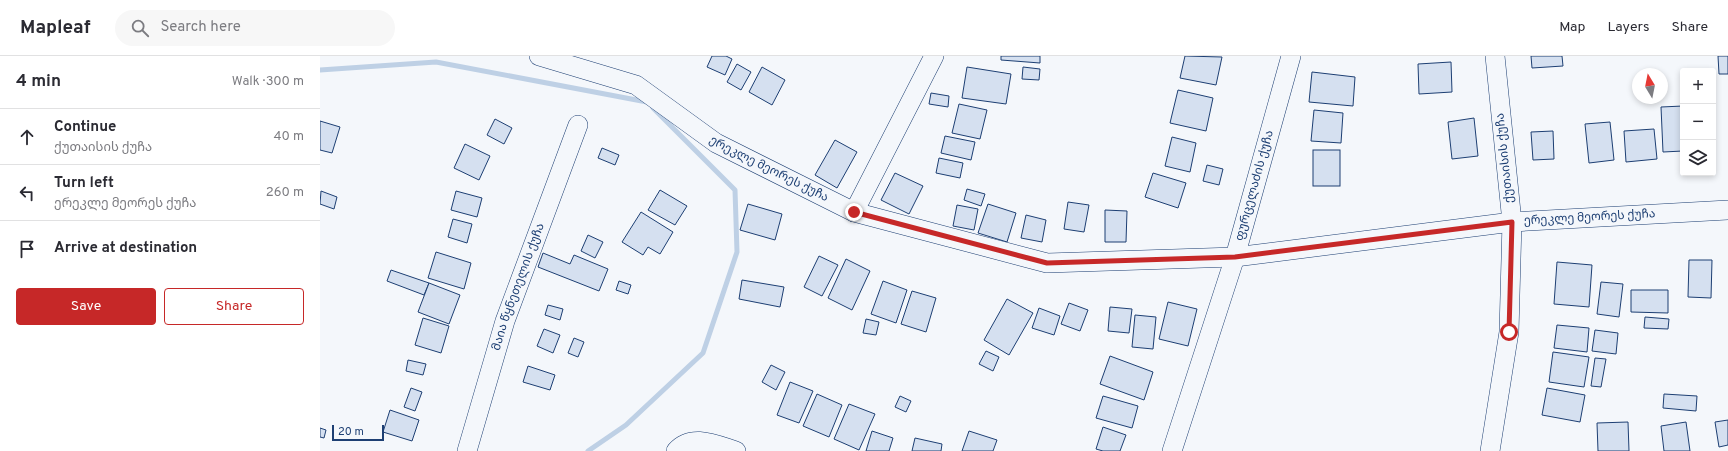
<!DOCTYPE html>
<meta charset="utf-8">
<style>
:root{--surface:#fff;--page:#f7f7f7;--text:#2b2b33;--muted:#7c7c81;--line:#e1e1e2;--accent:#c62828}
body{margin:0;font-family:Overpass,"Noto Sans Georgian",sans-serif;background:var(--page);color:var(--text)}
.controls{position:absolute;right:12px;top:12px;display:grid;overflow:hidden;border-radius:4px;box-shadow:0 2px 6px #0003}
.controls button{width:36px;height:36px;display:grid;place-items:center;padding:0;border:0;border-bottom:1px solid var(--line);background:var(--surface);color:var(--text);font:20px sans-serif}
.compass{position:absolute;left:1312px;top:12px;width:36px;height:36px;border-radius:50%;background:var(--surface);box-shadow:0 2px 6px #0003;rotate:350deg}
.scale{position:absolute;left:12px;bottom:10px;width:52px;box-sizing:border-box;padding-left:4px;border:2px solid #1d3f73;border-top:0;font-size:11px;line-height:14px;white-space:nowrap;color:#1d3f73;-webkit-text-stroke:3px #f4f7fb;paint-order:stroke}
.stop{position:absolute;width:12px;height:12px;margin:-9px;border:3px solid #c62828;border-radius:50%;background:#fff}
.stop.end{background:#c62828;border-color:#fff;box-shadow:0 1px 4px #0008}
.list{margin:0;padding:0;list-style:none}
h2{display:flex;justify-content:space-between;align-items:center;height:52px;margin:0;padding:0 16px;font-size:17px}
h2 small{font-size:13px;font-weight:400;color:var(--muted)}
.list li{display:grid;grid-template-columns:26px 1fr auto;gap:12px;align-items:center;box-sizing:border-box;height:56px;padding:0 16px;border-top:1px solid var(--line)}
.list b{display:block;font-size:15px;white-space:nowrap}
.list p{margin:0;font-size:13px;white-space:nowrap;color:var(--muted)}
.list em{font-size:13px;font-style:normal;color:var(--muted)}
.actions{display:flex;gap:8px;padding:12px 16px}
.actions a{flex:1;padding:9px 0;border:1px solid var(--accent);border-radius:4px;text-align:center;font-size:14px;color:var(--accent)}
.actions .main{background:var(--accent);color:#fff}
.icon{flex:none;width:22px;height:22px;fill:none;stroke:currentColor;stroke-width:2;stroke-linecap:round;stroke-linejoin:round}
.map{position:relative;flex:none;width:1408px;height:395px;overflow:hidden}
header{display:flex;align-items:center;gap:24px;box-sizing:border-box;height:56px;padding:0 20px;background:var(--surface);border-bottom:1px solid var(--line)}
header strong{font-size:19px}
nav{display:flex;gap:22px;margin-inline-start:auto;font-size:14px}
.search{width:280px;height:36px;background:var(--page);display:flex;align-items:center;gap:10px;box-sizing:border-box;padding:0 14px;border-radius:22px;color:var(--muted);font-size:15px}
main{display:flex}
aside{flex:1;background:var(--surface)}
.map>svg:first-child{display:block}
</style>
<header>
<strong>Mapleaf</strong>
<div class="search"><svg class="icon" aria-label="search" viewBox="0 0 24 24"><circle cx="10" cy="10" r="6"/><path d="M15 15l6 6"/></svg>Search here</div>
<nav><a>Map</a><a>Layers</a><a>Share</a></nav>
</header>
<main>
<aside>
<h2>4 min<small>Walk · 300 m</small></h2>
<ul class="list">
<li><svg class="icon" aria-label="ahead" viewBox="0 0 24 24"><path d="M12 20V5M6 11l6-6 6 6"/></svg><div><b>Continue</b><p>ქუთაისის ქუჩა</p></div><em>40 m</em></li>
<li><svg class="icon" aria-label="left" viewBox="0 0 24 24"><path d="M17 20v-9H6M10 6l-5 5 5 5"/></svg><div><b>Turn left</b><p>ერეკლე მეორეს ქუჩა</p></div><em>260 m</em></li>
<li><svg class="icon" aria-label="arrive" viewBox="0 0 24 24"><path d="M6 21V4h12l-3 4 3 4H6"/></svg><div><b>Arrive at destination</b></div></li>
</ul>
<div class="actions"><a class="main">Save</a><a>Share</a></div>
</aside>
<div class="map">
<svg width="1408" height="395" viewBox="0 0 1408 395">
<rect width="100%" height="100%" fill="#f4f7fb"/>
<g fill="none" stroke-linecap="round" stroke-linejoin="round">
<g stroke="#bed0e5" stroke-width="5">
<polyline points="0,14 116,6 327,46"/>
<polyline points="268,395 306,369 383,297 417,196 415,134 333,52"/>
</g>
</g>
<g fill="#d5e0f0" stroke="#1d3f73">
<polygon points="392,0 406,0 412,3 405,19 387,11"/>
<polygon points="681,0 720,0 720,7 681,4"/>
<polygon points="865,0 902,1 896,29 860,22"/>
<polygon points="1211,0 1242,0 1243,10 1212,12"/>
<polygon points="1398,0 1408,0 1408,18 1399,18"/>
<polygon points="1131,6 1132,36 1099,38 1098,8"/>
<polygon points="417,8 431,16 421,34 407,26"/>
<polygon points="442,11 465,24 452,49 429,36"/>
<polygon points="647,11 691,18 686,48 642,42"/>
<polygon points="703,11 720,13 719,24 702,23"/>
<polygon points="992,16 1035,21 1033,50 989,46"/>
<polygon points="858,34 893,42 886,75 850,67"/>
<polygon points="611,37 629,40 628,51 609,48"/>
<polygon points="639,48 667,54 660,83 632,77"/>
<polygon points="1363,50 1363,95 1343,96 1341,51"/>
<polygon points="994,54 1023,57 1021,87 991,85"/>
<polygon points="1154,62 1158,100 1132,103 1128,66"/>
<polygon points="175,63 192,72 184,88 167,79"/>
<polygon points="0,65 20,71 12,97 0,94"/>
<polygon points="1290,66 1294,104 1269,107 1265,68"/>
<polygon points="1334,73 1337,103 1306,106 1304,75"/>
<polygon points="1233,75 1234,103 1213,104 1211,76"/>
<polygon points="625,80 655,86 651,104 621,97"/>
<polygon points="852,81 876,87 870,116 845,110"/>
<polygon points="515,84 537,96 517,132 495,119"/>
<polygon points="145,88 170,100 159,124 134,112"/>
<polygon points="282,92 299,99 295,109 278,102"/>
<rect x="993" y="94" width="27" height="36"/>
<polygon points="619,102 643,107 640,122 616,117"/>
<polygon points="887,109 903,113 899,129 883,125"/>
<polygon points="575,117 603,130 589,158 561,144"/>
<polygon points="833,117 866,127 858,152 825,141"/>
<polygon points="647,133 665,138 661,150 644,144"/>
<polygon points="340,134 367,150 355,169 328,154"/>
<polygon points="1,135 17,141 14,153 0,148"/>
<polygon points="136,135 162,142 157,161 131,154"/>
<polygon points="748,146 769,149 764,176 744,173"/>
<polygon points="428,148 462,158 455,184 420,174"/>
<polygon points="668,148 696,157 687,186 658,177"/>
<polygon points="637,149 658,153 654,174 633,170"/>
<polygon points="785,154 807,155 806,186 785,186"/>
<polygon points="321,156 353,176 340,198 328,191 323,199 302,186"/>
<polygon points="706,159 726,164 722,186 701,182"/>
<polygon points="133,163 152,168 147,187 128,181"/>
<polygon points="268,179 283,186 275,202 261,195"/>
<polygon points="116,196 151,207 144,233 108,222"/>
<polygon points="223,197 250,208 254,199 288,213 279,235 218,211"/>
<polygon points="499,200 518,209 502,240 484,231"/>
<polygon points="526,203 550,215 532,254 508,242"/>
<polygon points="1369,204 1392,204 1391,242 1368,241"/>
<polygon points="1237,206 1272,209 1269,251 1234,248"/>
<polygon points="71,214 109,227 104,239 67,225"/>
<polygon points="422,224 464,231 460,251 419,243"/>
<polygon points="299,225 311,229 308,238 296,234"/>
<polygon points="563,225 587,234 576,267 551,258"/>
<polygon points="1281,226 1303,228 1299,261 1277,258"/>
<polygon points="109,227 140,239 129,268 98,256"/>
<polygon points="1311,234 1348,234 1348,257 1311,256"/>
<polygon points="592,235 616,242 606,276 581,268"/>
<polygon points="687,243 713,257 689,299 664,284"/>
<polygon points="848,246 877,253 868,290 839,283"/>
<polygon points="749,247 768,254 760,275 741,268"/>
<polygon points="228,249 243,253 240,264 225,259"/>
<polygon points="790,251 812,253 809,277 788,275"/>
<polygon points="719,252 740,260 734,279 712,272"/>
<polygon points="815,259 836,261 833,293 812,291"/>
<polygon points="1325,261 1349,263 1348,273 1324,272"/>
<polygon points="103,262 129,270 121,297 95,289"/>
<polygon points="546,263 559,266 556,279 543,277"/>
<polygon points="1237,269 1269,272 1267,296 1234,292"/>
<polygon points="224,273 240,279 233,297 217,290"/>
<polygon points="1275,274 1298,277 1296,298 1272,295"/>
<polygon points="254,282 264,286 258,301 248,297"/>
<polygon points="666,295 679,301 673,315 659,308"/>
<polygon points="1233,296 1269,301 1264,331 1229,326"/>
<polygon points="790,300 833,316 824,344 780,328"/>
<polygon points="1275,302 1286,303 1281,331 1271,330"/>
<polygon points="88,304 106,308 103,319 86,315"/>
<polygon points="451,309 465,316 456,334 442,326"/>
<polygon points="208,310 235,319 230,334 203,326"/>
<polygon points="470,326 493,335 479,367 457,359"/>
<polygon points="91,332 102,336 95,355 84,351"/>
<polygon points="1227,332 1265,339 1260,366 1222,359"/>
<polygon points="497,338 522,349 509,381 483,370"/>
<polygon points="1344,338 1377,340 1376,355 1343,352"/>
<polygon points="580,340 591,345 586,356 575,351"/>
<polygon points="783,340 818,350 812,372 776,362"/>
<polygon points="529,348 555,358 539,394 514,383"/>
<polygon points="70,354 99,364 92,385 63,376"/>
<polygon points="1408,364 1408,389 1399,391 1395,366"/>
<polygon points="1308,366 1309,395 1278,395 1277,367"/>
<polygon points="1366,366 1370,395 1344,395 1341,370"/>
<polygon points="783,371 806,379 800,395 783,395 776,393"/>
<polygon points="0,372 6,374 4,382 0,381"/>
<polygon points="552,375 573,382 569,395 546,395"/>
<polygon points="649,375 677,384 673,395 642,395"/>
<polygon points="595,382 622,388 621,395 592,395"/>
</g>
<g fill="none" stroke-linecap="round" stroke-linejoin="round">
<defs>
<g id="minor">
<path id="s1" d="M219 0 316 29 396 87 534 156 727 207 915 201 1192 166 1408 154"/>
<polyline points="534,156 614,0"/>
<path id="s2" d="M147 395 185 265 258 69"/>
<path d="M356 395C372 377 396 389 416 395"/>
<path id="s3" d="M852 395 915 201 971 0"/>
<polyline points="1170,395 1189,276 1192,166 1175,0"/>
</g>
</defs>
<use href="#minor" stroke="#1d3f73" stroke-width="20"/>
<use href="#minor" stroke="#f4f7fb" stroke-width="19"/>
</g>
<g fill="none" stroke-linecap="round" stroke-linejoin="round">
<polyline stroke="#c62828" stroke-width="5" points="534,156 727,207 915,201 1192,166 1189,276"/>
</g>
<g text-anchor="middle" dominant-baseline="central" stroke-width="3" stroke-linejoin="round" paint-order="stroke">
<g font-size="12" fill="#1d3f73" stroke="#f4f7fb">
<text transform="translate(1185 102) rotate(-96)">ქუთაისის ქუჩა</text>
<text stroke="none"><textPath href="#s1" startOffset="259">ერეკლე მეორეს ქუჩა</textPath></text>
<text stroke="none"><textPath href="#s3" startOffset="278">ფურცელაძის ქუჩა</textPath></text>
<text stroke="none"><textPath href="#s1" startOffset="1099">ერეკლე მეორეს ქუჩა</textPath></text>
<text stroke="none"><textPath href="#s2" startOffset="172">მაია წყნეთელის ქუჩა</textPath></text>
</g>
</g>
</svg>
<div class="controls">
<button>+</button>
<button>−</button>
<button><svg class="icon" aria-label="layers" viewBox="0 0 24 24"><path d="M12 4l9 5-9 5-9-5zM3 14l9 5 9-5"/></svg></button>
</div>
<svg class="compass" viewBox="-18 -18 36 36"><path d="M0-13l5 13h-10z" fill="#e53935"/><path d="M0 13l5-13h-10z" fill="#7c7c81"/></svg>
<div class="scale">20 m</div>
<div class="stop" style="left:1189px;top:276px"></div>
<div class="stop end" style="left:534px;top:156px"></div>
</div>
</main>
